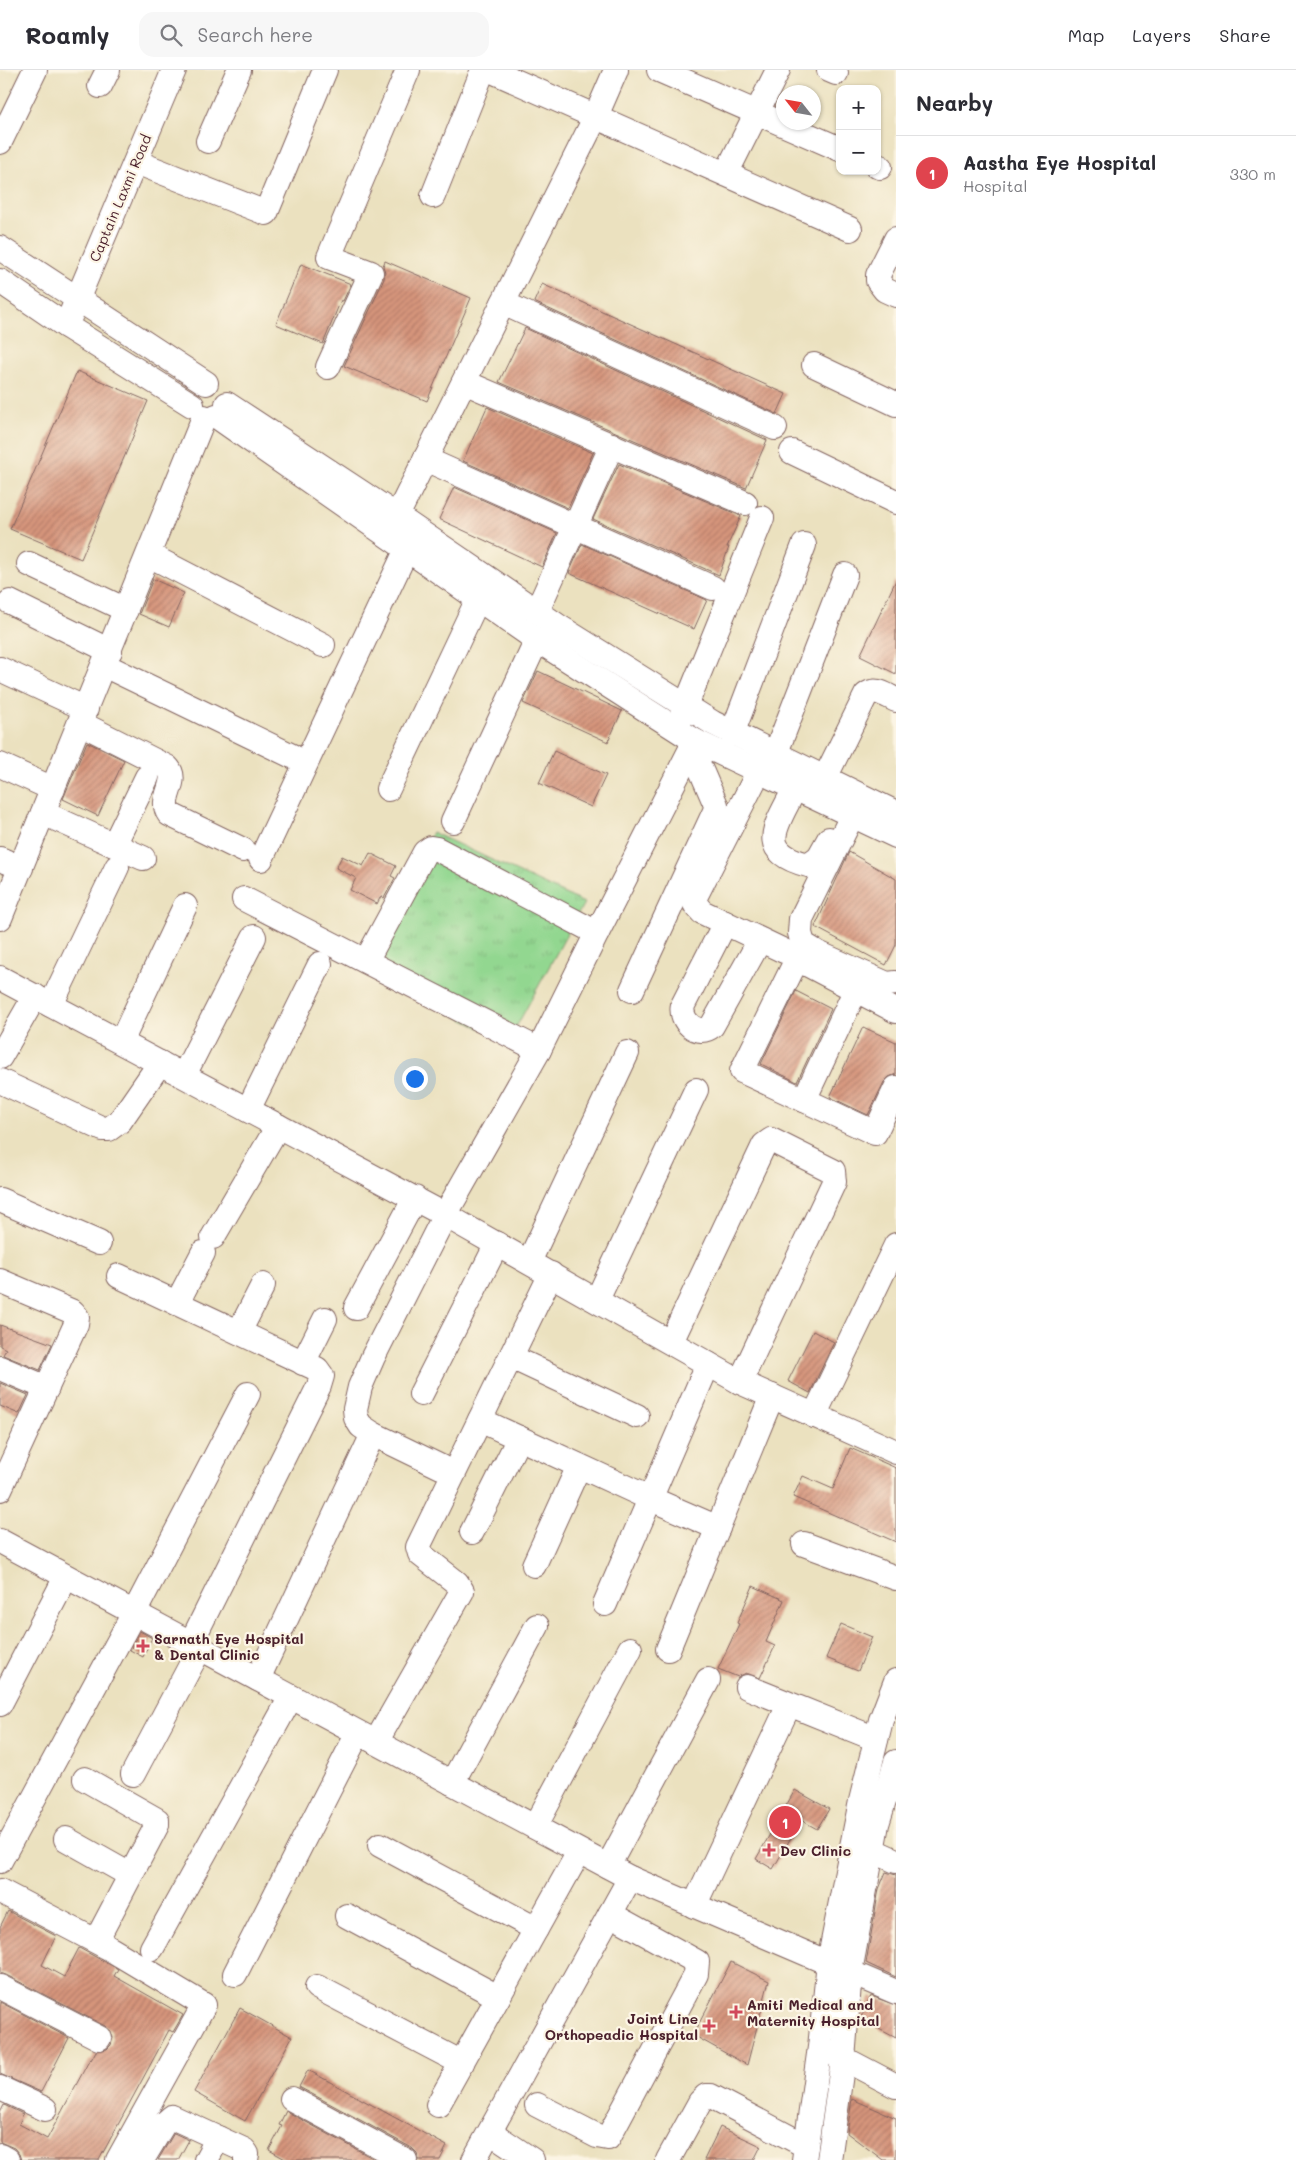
<!DOCTYPE html>
<meta charset="utf-8">
<style>
:root{--surface:#fff;--page:#f7f7f7;--text:#2b2b33;--muted:#7c7c81;--line:#e1e1e2;--accent:#d1495b}
body{margin:0;font-family:Mali,sans-serif;background:var(--page);color:var(--text)}
.controls{position:absolute;right:15px;top:15px;display:grid;overflow:hidden;border-radius:10px;box-shadow:0 1px 4px #0004}
.controls button{width:45px;height:45px;display:grid;place-items:center;padding:0;border:0;border-bottom:1px solid var(--line);background:var(--surface);color:var(--text);font:25px sans-serif}
.compass{position:absolute;left:776px;top:15px;width:45px;height:45px;border-radius:50%;background:var(--surface);box-shadow:0 1px 4px #0004;rotate:301deg}
.you{position:absolute;left:414px;top:1008px;width:18px;height:18px;margin:-12px;border:4px solid #fff;border-radius:50%;background:#1a73e8;box-shadow:0 0 0 8px #1a73e833}
.badge{display:grid;place-items:center;width:32px;height:32px;border-radius:50%;background:var(--accent);color:#fff;font-size:16px;font-weight:700}
.pin{position:absolute;translate:-50% -50%;border:2px solid #fff;box-shadow:0 1px 5px #0006}
.list{margin:0;padding:0;list-style:none}
h2{display:flex;justify-content:space-between;align-items:center;height:65px;margin:0;padding:0 20px;font-size:21px}
h2 small{font-size:16px;font-weight:400;color:var(--muted)}
.list li{display:grid;grid-template-columns:32px 1fr auto;gap:15px;align-items:center;box-sizing:border-box;height:75px;padding:0 20px;border-top:1px solid var(--line)}
.list b{display:block;font-size:19px;white-space:nowrap}
.list p{margin:0;font-size:16px;white-space:nowrap;color:var(--muted)}
.list em{font-size:16px;font-style:normal;color:var(--muted)}
.icon{flex:none;width:28px;height:28px;fill:none;stroke:currentColor;stroke-width:2;stroke-linecap:round;stroke-linejoin:round}
.map{position:relative;flex:none;width:896px;height:2090px;overflow:hidden}
header{display:flex;align-items:center;gap:30px;box-sizing:border-box;height:70px;padding:0 25px;background:var(--surface);border-bottom:1px solid var(--line)}
header strong{font-size:24px}
nav{display:flex;gap:28px;margin-inline-start:auto;font-size:18px}
.search{width:350px;height:45px;background:var(--page);display:flex;align-items:center;gap:12px;box-sizing:border-box;padding:0 18px;border-radius:15px;color:var(--muted);font-size:19px}
main{display:flex}
aside{flex:1;background:var(--surface)}
.map>svg:first-child{display:block}
</style>
<header>
<strong>Roamly</strong>
<div class="search"><svg class="icon" aria-label="search" viewBox="0 0 24 24"><circle cx="10" cy="10" r="6"/><path d="M15 15l6 6"/></svg>Search here</div>
<nav><a>Map</a><a>Layers</a><a>Share</a></nav>
</header>
<main>
<div class="map">
<svg width="896" height="2090" viewBox="0 0 896 2090">
<defs>
<pattern id="park-tufts" width="24" height="20" patternUnits="userSpaceOnUse" patternTransform="scale(1.25)"><rect width="24" height="20" fill="#92d790"/><path d="M3 7l-1-3M5 7V3M7 7l1-3M15 17l-1-3M17 17v-4M19 17l1-3" fill="none" stroke="#7fb87c"/></pattern>
<pattern id="building-hatch" width="6" height="6" patternUnits="userSpaceOnUse" patternTransform="scale(1.25)"><rect width="6" height="6" fill="#d6957c"/><path d="M-1 1l2-2M0 6l6-6M5 7l2-2" fill="none" stroke="#b07966"/></pattern>
</defs>
<rect width="100%" height="100%" fill="#fcf5e5"/>
<filter id="ink" filterUnits="userSpaceOnUse"><feTurbulence type="fractalNoise" baseFrequency=".02" numOctaves="2"/><feDisplacementMap in="SourceGraphic" scale="10" xChannelSelector="R" yChannelSelector="G"/><feConvolveMatrix kernelMatrix="1 2 1 2 8 2 1 2 1" color-interpolation-filters="sRGB"/></filter>
<filter id="wash" filterUnits="userSpaceOnUse"><feTurbulence type="fractalNoise" baseFrequency=".0096" numOctaves="4" result="noise"/><feDisplacementMap in="SourceGraphic" scale="20" xChannelSelector="R" yChannelSelector="G"/><feGaussianBlur stdDeviation="1.12" result="paint"/><feColorMatrix in="noise" values="0 0 0 0 0 0 0 0 0 0 0 0 0 0 0 0 0 1.4 0 .05"/><feComposite in="paint" operator="in"/></filter>
<g filter="url(#wash)">
<rect width="100%" height="100%" fill="#ebe1bf"/>
<polygon fill="url(#park-tufts)" stroke="#6e7b5e" points="432,762 584,833 508,972 364,900"/>
<g id="blocks">
<g fill="url(#building-hatch)">
<polygon points="385,191 471,228 427,331 344,296 384,209 385,202 383,196"/>
<polygon points="301,194 351,214 343,231 341,230 323,274 276,254"/>
<polygon points="542,214 786,324 777,344 534,232"/>
<polygon points="525,258 767,370 746,418 499,312"/>
<polygon points="77,301 148,331 81,489 10,459"/>
<polygon points="487,337 593,383 568,438 463,391"/>
<polygon points="619,394 741,446 727,477 729,477 719,505 593,449"/>
<polygon points="454,417 557,463 542,497 439,449"/>
<polygon points="582,474 707,530 694,559 569,503"/>
<polygon points="153,509 184,523 169,557 139,544"/>
<polygon points="896,510 896,604 860,586"/>
<polygon points="538,601 622,641 608,672 523,633"/>
<polygon points="87,672 124,690 98,746 63,729"/>
<polygon points="554,681 606,705 591,737 539,713"/>
<polygon points="849,782 896,809 896,875 886,895 815,857"/>
<polygon points="370,783 396,796 391,806 395,808 384,828 381,826 377,834 350,820 356,808 336,798 342,786 363,796"/>
<polygon points="796,921 831,939 797,1012 761,994"/>
<polygon points="863,957 896,972 896,1004 889,1007 884,1012 868,1045 830,1027"/>
<polygon points="0,1255 52,1274 40,1300 3,1285 6,1279 0,1276"/>
<polygon points="813,1261 834,1272 810,1323 788,1311"/>
<polygon points="0,1313 28,1325 19,1344 0,1336"/>
<polygon points="850,1378 896,1398 896,1472 793,1427 803,1406 833,1419"/>
<polygon points="753,1516 784,1530 766,1572 775,1576 760,1608 746,1603 738,1607 718,1599 739,1554 737,1553"/>
<polygon points="841,1554 872,1567 858,1601 826,1588"/>
<polygon points="140,1561 152,1568 143,1587 130,1580"/>
<polygon points="795,1720 829,1739 817,1759 801,1750 773,1799 756,1789"/>
<polygon points="886,1802 896,1805 896,1907 866,1893 879,1819"/>
<polygon points="8,1841 56,1866 42,1895 64,1907 79,1878 118,1899 114,1906 183,1945 173,1962 169,1960 99,2090 21,2090 19,2084 14,2078 0,2072 0,2043 4,2035 23,2044 19,2054 47,2069 90,1989 91,1990 96,1981 107,1979 111,1975 113,1968 111,1961 105,1956 6,1905 0,1903 0,1857"/>
<polygon points="731,1892 769,1911 747,1995 693,1965"/>
<polygon points="871,1926 896,1935 896,1968 860,1949"/>
<polygon points="0,1932 69,1968 41,2022 0,2004"/>
<polygon points="240,1938 292,1967 245,2051 194,2022"/>
<polygon points="308,2000 447,2076 440,2090 419,2090 417,2083 412,2078 299,2017"/>
<polygon points="852,2029 896,2048 896,2090 883,2090 847,2063"/>
<polygon points="286,2041 376,2090 287,2090 269,2080 282,2056 279,2055"/>
<polygon points="720,2057 761,2076 754,2090 704,2090"/>
<polygon points="174,2063 189,2070 178,2090 158,2090"/>
</g>
</g>
</g>
<g filter="url(#ink)">
<use href="#blocks" fill-opacity="0" stroke="#82635f" stroke-width="1"/>
<g fill="none" stroke-linecap="round" stroke-linejoin="round">
<defs>
<g id="minor">
<polyline points="490,0 850,159"/>
<polyline points="659,0 840,79"/>
<polyline points="829,0 836,3"/>
<polyline points="100,16 108,0"/>
<polyline points="208,71 239,0"/>
<polyline points="0,72 35,0"/>
<polyline points="136,92 266,143 325,0"/>
<polyline points="877,96 880,97"/>
<polyline points="726,104 778,0"/>
<polyline points="433,126 483,0"/>
<polyline points="896,169 878,205 878,211 885,220 896,225"/>
<polyline points="0,178 206,313"/>
<polyline points="0,211 66,256 192,335"/>
<polyline points="503,233 775,358"/>
<polyline points="66,256 174,0"/>
<polyline points="814,295 896,334"/>
<polyline points="328,297 371,203 329,187 408,0"/>
<polyline points="464,312 745,433"/>
<polyline points="227,334 397,446 558,556 713,653 896,743"/>
<polyline points="216,346 537,570 695,671 896,766"/>
<polyline points="792,382 896,432"/>
<polyline points="425,389 713,518"/>
<polyline points="391,458 596,46 616,0"/>
<polyline points="149,485 323,575"/>
<polyline points="29,494 126,540"/>
<polyline points="10,532 110,581"/>
<polyline points="537,541 612,375"/>
<polyline points="104,595 292,686"/>
<polyline points="0,599 86,639"/>
<polyline points="680,650 762,448"/>
<path d="M80 653 167 697C181 711 158 728 169 744L243 780"/>
<polyline points="732,664 804,475"/>
<polyline points="775,685 845,505"/>
<polyline points="0,695 53,719"/>
<polyline points="759,701 695,827 695,834 702,842 784,881"/>
<path d="M825 708 866 625C876 617 885 625 896 630"/>
<path d="M795 718C778 754 753 781 808 795L819 787 829 769"/>
<polyline points="388,719 478,529"/>
<polyline points="43,743 143,788"/>
<polyline points="852,746 801,849 800,863 803,874 818,883 887,914 896,913"/>
<polyline points="453,751 537,570"/>
<polyline points="114,775 147,707"/>
<polyline points="0,789 21,798"/>
<polyline points="261,789 407,479"/>
<polyline points="244,829 539,980"/>
<polyline points="0,848 204,347"/>
<path d="M725 853 683 935C679 951 698 968 712 956L760 870"/>
<polyline points="366,891 425,782 431,778 437,779 597,863"/>
<polyline points="0,908 445,1145 740,1312 896,1382"/>
<polyline points="632,920 715,741 716,735 691,677"/>
<polyline points="51,935 117,797"/>
<polyline points="896,941 797,889 742,1001 875,1063 896,1018"/>
<polyline points="121,972 185,836"/>
<polyline points="0,987 35,926"/>
<polyline points="184,1005 254,867"/>
<polyline points="0,1011 103,1059 109,1059 120,1051 160,993"/>
<polyline points="804,1030 856,919"/>
<polyline points="248,1040 320,894"/>
<polyline points="0,1130 99,1173"/>
<polyline points="213,1167 278,1056"/>
<polyline points="529,1192 627,983"/>
<polyline points="119,1206 317,1299 322,1306 319,1316 191,1573"/>
<polyline points="0,1211 73,1242 77,1247 76,1254 0,1419"/>
<polyline points="597,1230 696,1020"/>
<polyline points="177,1233 203,1183"/>
<polyline points="356,1238 415,1128"/>
<polyline points="239,1262 263,1215"/>
<polyline points="671,1272 764,1075 771,1070 833,1101 834,1112 740,1312"/>
<polyline points="511,1287 637,1346"/>
<polyline points="303,1293 325,1249"/>
<polyline points="0,1298 47,1318"/>
<polyline points="421,1324 497,1174"/>
<polyline points="814,1346 896,1175"/>
<polyline points="480,1350 649,1428 718,1458"/>
<polyline points="373,1364 361,1356 356,1348 355,1339 360,1317 373,1287 445,1145 539,980 597,863 695,671"/>
<polyline points="472,1462 519,1368"/>
<polyline points="0,1471 630,1808 896,1922"/>
<polyline points="804,1474 896,1508"/>
<polyline points="534,1495 579,1396"/>
<polyline points="605,1534 708,1294"/>
<polyline points="668,1579 772,1326"/>
<polyline points="258,1609 373,1364 441,1397"/>
<polyline points="747,1617 876,1669"/>
<polyline points="0,1634 66,1507"/>
<polyline points="376,1672 462,1521 457,1513 420,1484 418,1477 551,1204"/>
<polyline points="133,1704 200,1578"/>
<polyline points="85,1709 157,1750 157,1755 96,1871"/>
<polyline points="452,1713 537,1556"/>
<polyline points="535,1757 630,1579"/>
<polyline points="66,1769 130,1805"/>
<polyline points="380,1775 536,1859"/>
<polyline points="872,1780 896,1791"/>
<polyline points="0,1791 134,1543 248,1324"/>
<polyline points="608,1796 708,1610"/>
<polyline points="0,1821 107,1877 204,1935 118,2090"/>
<polyline points="694,1836 789,1635"/>
<polyline points="347,1846 498,1927"/>
<polyline points="152,1878 291,1627"/>
<polyline points="235,1904 358,1663"/>
<polyline points="0,1917 99,1968"/>
<polyline points="317,1917 462,1993"/>
<polyline points="831,1982 896,2016"/>
<polyline points="0,2018 45,2039"/>
<polyline points="292,2029 405,2090"/>
<polyline points="438,2035 579,1782"/>
<polyline points="537,2035 597,2066 608,2068 696,1904 697,1892 610,1844"/>
<polyline points="490,2062 532,2090"/>
<polyline points="0,2086 7,2090"/>
<polyline points="142,2090 163,2055 172,2047 244,2080 247,2084 246,2090"/>
<polyline points="206,2090 218,2068"/>
<polyline points="474,2090 630,1808"/>
<polyline points="668,2090 700,2032 706,2026 711,2026 806,2076"/>
<polyline points="804,2090 820,1977 829,1892 861,1731 881,1650 896,1611"/>
<polyline points="829,2090 843,1989 850,1902 877,1754 896,1692"/>
</g>
</defs>
<use href="#minor" stroke="#82635f" stroke-width="26"/>
<use href="#minor" stroke="#fff" stroke-width="24"/>
</g>
</g>
<g fill="#d1495b" stroke="#fcf5e5" stroke-width="2">
<path d="M140.5 1568.5h5v5h5v5h-5v5h-5v-5h-5v-5h5z"/>
<path d="M766.5 1772.5h5v5h5v5h-5v5h-5v-5h-5v-5h5z"/>
<path d="M733.5 1934.5h5v5h5v5h-5v5h-5v-5h-5v-5h5z"/>
<path d="M706.5 1948.5h5v5h5v5h-5v5h-5v-5h-5v-5h5z"/>
</g>
<g text-anchor="middle" dominant-baseline="central" stroke-width="4.5" stroke-linejoin="round" paint-order="stroke">
<g font-size="14" fill="#4a1f2b" stroke="#fcf5e5">
<text transform="translate(120 128) rotate(-67)">Captain Laxmi Road</text>
</g>
<g font-size="14" font-weight="bold" fill="#4a1f2b" stroke="#fcf5e5" text-anchor="start">
<text x="154" y="1568">Sarnath Eye Hospital<tspan x="154" dy="16">&amp; Dental Clinic</tspan></text>
<text x="780" y="1780">Dev Clinic</text>
<text x="747" y="1934">Amiti Medical and<tspan x="747" dy="16">Maternity Hospital</tspan></text>
<text x="698" y="1948" text-anchor="end">Joint Line<tspan x="698" dy="16">Orthopeadic Hospital</tspan></text>
</g>
</g>
</svg>
<div class="controls">
<button>+</button>
<button>−</button>
</div>
<svg class="compass" viewBox="-18 -18 36 36"><path d="M0-13l5 13h-10z" fill="#e53935"/><path d="M0 13l5-13h-10z" fill="#7c7c81"/></svg>
<div class="you"></div>
<div class="pin badge" style="left:785px;top:1752px;background:#e0444e">1</div>
</div>
<aside>
<h2>Nearby<small></small></h2>
<ul class="list">
<li><span class="badge" style="background:#e0444e">1</span><div><b>Aastha Eye Hospital</b><p>Hospital</p></div><em>330 m</em></li>
</ul>
</aside>
</main>
